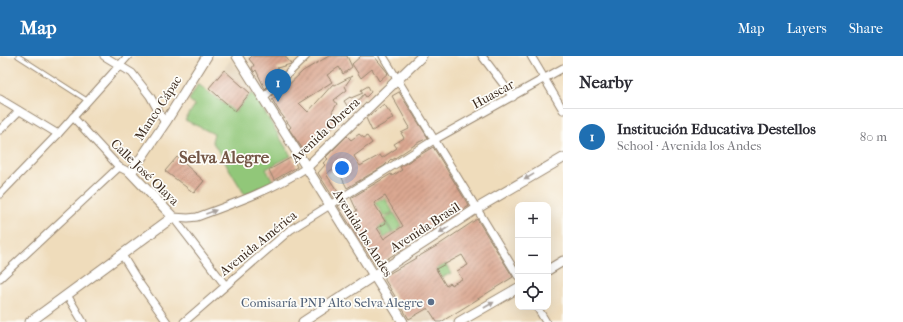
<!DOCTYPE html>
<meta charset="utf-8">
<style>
:root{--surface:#fff;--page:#f2f2f3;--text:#2b2b33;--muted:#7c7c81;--line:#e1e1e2;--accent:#1f6fb2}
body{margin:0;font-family:"IM FELL French Canon",serif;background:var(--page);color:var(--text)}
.controls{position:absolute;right:12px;bottom:12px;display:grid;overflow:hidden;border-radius:8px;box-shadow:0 4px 16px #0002}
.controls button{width:36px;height:36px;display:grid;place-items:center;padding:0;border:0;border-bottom:1px solid var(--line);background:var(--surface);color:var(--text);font:20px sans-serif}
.you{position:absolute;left:342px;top:112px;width:14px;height:14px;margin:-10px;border:3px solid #fff;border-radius:50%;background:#1a73e8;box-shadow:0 0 0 6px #1a73e833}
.badge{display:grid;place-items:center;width:26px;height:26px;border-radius:50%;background:var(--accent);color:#fff;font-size:13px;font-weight:700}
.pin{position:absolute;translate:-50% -33px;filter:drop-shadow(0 1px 2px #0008)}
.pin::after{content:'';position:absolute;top:21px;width:14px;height:12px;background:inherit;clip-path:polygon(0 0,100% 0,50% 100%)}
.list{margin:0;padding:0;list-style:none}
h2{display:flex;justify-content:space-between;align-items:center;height:52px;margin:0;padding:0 16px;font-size:17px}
h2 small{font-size:13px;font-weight:400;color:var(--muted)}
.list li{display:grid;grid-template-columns:26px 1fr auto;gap:12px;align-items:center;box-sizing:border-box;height:56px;padding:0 16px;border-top:1px solid var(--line)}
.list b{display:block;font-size:15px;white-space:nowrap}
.list p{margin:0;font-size:13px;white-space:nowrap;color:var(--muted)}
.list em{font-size:13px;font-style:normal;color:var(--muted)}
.icon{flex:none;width:22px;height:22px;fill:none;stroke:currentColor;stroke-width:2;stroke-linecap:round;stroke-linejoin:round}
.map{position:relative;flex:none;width:563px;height:266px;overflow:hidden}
header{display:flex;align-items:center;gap:24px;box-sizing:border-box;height:56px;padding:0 20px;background:var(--accent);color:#fff}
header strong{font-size:19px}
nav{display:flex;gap:22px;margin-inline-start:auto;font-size:14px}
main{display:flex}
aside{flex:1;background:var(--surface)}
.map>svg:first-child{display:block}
</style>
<header>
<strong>Map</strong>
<nav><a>Map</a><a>Layers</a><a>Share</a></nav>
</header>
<main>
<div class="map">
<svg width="563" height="266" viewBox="0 0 563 266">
<defs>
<pattern id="building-hatch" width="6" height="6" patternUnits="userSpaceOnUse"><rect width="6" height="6" fill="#daa791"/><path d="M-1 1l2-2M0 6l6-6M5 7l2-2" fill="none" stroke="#b28876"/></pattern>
</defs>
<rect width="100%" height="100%" fill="#fdfcf7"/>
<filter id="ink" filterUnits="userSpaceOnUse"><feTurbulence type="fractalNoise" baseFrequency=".025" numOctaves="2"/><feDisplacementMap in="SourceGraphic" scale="8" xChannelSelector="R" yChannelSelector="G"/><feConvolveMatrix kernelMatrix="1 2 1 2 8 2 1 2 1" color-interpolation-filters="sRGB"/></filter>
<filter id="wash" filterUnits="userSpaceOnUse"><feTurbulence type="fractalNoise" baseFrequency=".012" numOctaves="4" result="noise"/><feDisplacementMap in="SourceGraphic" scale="16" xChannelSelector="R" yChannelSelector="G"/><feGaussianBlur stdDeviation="0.9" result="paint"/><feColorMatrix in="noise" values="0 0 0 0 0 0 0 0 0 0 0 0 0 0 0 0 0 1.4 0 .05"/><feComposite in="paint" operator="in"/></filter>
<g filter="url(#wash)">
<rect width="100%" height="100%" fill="#efdcbb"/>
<g fill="#e0ceb1">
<polygon points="231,3 252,36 235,56 209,32"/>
<polygon points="428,253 436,266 412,266 410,263"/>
</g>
<g fill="#91c779" stroke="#66784c">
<polygon points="198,28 235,56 252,37 255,40 291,100 266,113 273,125 245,139 212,85 214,78 185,64 195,49 189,44"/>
<polygon points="380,141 382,144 385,142 393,156 384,161 374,145"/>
<polygon points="394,157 402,170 398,172 399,175 394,178 384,163"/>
<polygon points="386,167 392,177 384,182 378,172"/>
<polygon points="446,208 451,217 442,222 437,213"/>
</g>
<g id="blocks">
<g fill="url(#building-hatch)" fill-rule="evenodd">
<polygon points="252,0 285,0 291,8 277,12 280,18 265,33 256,14 254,16 252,12 254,9 249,3"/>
<polygon points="329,0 347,0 352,11 343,18 339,11 327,19 332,26 299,47 308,56 333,28 335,29 352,20 345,30 347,34 334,44 337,48 332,56 339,66 322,79 323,80 317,87 304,95 289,73 291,71 279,55 272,43 278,39 303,15"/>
<polygon points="361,0 374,0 388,17 379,25 372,13 361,22 352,8"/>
<polygon points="224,14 250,37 235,55 209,32"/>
<polygon points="368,30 371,36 366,41 364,38 350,54 344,45 350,41 351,42 363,37 361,34"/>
<polygon points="399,36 428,82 419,86 392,104 391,103 384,110 347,132 342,122 347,119 339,108 326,118 338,136 333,141 318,117 325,109 323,107 328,103 326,101 347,80 351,84 359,78 364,82 367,80 372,87 354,100 360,110 380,99 382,102 397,92 394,88 404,82 401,77 409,73 408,71 409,70 392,40"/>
<polygon points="384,48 394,62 372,75 366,62"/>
<path d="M433 91 469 150 376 210 338 150 345 146 352 157 357 155 351 142 391 118 392 120 402 114 400 111ZM385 140 403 170 384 183 377 172 386 167 374 147Z"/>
<polygon points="177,101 204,125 194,137 165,115"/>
<polygon points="292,101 297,111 274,124 269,114"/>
<path d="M477 163 513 221 441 266H437L428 252 409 263 385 224V220L440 188ZM462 199 468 209 457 215 462 223 451 229 450 227 446 230 436 213Z"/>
</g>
</g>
</g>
<g filter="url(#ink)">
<use href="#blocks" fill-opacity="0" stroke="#95836c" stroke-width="1"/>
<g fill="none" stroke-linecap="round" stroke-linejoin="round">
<defs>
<polyline id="service" points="18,0 88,45"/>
<g id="minor">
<polyline points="104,0 132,17 150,40 165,67"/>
<polyline points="383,0 518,220"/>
<polyline points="482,0 513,41"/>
<polyline points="531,0 563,54"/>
<polyline points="263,42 306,0"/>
<polyline points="0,43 58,78"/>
<polyline points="73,61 119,111 131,117"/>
<polyline points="0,74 19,55"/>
<polyline points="0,138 58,78 128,0"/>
<path d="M173 161 188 162 197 161C235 147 272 134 306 112"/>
<polyline points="173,161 225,229"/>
<polyline points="122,199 140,228 167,266"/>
<polyline points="0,222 119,111"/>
<polyline points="67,239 83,266"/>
<polyline points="537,251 546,266"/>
<polyline points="184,266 290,174 434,84 563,12"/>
</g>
<g id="tertiary">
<polyline points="237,0 403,266"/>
<polyline points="306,112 422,0"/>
<polyline points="548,214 563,205"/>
<polyline points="30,266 173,161 131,117 165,67 207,0"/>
<polyline points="303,266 476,153 563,102"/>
<polyline points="459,266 518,232"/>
</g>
</defs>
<use href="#service" stroke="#95836c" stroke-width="5.5"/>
<use href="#minor" stroke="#95836c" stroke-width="9"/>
<use href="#tertiary" stroke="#95836c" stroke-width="11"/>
<use href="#service" stroke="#fff" stroke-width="3.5"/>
<use href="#minor" stroke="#fff" stroke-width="7"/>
<use href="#tertiary" stroke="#fff" stroke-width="9"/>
</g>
<defs><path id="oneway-solid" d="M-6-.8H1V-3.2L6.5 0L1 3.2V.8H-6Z"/></defs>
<g fill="#a79f9a">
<use href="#oneway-solid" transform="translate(529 121) rotate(149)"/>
<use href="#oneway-solid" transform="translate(211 156) rotate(-20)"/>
<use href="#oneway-solid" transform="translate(444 174) rotate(147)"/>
<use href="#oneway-solid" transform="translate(489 249) rotate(-30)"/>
</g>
</g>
<circle fill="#5c6f8a" stroke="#fdfcf7" stroke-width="1.5" cx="431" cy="246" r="4"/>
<g text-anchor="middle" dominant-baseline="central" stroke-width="3.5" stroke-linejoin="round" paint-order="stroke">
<g font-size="13" fill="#3b2a1e" stroke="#fdfcf7">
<text transform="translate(493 38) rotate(-29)">Huascar</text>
<text transform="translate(158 52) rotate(-57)">Manco Cápac</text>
<text transform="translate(325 74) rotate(-43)">Avenida Obrera</text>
<text transform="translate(145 116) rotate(44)">Calle José Olaya</text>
<text transform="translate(425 171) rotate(-33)">Avenida Brasil</text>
<text transform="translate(363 177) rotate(58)">Avenida los Andes</text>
<text transform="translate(258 187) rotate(-39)">Avenida América</text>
</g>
<g font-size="13" fill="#4e5e75" stroke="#fdfcf7" text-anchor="end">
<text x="423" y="246">Comisaría PNP Alto Selva Alegre</text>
</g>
<g font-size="17" font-weight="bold" fill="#735646" stroke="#fdfcf7">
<text x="224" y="101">Selva Alegre</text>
</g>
</g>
</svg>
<div class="controls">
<button>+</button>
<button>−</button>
<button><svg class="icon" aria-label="locate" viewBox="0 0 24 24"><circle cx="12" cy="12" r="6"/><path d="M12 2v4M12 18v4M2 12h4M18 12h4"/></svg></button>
</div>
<div class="you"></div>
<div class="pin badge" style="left:278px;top:46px">1</div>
</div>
<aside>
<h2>Nearby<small></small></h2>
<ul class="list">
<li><span class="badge">1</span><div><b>Institución Educativa Destellos</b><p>School · Avenida los Andes</p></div><em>80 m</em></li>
</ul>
</aside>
</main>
